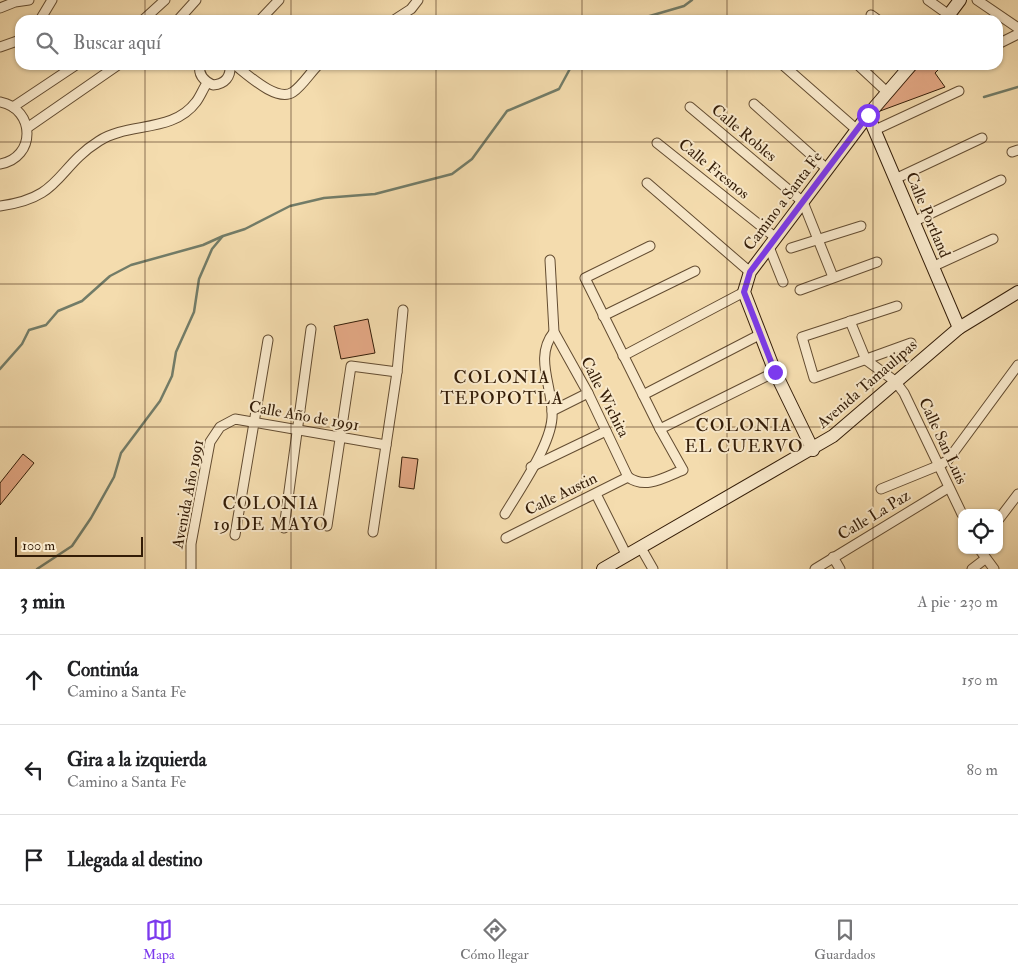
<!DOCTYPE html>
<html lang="es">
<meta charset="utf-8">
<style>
:root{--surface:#fff;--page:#f2f2f2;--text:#202124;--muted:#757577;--line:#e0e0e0;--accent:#7c3aed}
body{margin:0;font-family:"IM FELL Double Pica",serif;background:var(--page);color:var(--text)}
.controls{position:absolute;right:15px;bottom:15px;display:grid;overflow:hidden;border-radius:10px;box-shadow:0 1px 4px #0004}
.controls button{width:45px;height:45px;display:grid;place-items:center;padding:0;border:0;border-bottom:1px solid var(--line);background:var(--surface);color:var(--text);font:25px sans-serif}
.scale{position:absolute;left:15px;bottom:12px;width:128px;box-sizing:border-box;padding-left:5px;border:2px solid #331c07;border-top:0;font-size:14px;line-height:18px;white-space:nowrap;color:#331c07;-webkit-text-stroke:4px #f8e8ca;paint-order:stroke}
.stop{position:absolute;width:15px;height:15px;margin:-11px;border:4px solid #7c3aed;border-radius:50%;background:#fff}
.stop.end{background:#7c3aed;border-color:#fff;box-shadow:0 1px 5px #0008}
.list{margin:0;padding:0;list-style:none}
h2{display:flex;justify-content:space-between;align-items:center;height:65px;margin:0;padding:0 20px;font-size:21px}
h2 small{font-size:16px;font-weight:400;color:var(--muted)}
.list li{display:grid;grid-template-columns:32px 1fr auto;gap:15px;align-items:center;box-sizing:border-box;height:90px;padding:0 20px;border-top:1px solid var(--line)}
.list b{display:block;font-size:19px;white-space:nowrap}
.list p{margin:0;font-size:16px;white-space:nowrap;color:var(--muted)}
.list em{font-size:16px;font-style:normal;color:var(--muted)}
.icon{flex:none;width:28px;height:28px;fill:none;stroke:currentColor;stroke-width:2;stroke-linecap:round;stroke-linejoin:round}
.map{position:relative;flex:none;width:1018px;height:569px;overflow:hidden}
.search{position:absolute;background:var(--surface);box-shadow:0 1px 4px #0004;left:15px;right:15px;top:15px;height:55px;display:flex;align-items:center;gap:12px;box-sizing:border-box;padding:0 18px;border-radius:15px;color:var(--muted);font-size:19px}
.sheet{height:335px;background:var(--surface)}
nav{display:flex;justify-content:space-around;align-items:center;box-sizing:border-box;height:70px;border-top:1px solid var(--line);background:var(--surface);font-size:14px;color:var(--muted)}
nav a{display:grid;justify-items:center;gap:2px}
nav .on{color:var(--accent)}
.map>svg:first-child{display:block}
</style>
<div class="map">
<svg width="1018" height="569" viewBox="0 0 1018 569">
<rect width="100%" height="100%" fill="#f4dcae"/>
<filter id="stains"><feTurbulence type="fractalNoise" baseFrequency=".004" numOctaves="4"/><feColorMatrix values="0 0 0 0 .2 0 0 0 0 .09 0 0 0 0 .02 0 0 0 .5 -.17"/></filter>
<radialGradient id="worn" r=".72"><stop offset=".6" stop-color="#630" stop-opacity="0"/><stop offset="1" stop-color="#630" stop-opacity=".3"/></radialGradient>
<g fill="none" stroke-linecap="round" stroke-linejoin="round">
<g stroke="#727c68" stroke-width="2.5">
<polyline points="636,20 684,6 692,0"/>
<polyline points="984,97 1018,87"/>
<polyline points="0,369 22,344 29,330 46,325 58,311 82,301 110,276 131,265 203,245 223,236 245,229 290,206 324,198 375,194 452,174 472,159 507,111 559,89 572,65"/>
<polyline points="37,569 72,546 91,518 114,477 121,453 160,401 172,376 176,352 194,312 199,279 212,249 222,237"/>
</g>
</g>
<g fill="#e5a986" stroke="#331c07">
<polygon points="920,65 943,65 935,73 945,87 872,114"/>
<polygon points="368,319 375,353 341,359 334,326"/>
<polygon points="23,454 34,463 0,505 0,483"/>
<polygon points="402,457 418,459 414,489 399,487"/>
</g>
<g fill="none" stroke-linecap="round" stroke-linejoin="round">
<defs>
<g id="street">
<polyline points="928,0 949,15"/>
<polyline points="977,0 1018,28"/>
<polyline points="0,8 15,2 29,0"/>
<polyline points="871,15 878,20"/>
<polyline points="40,20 52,0"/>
<polyline points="143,20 165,0"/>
<polyline points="178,20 196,0"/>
<polyline points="260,20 279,0"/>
<polyline points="394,20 411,9 418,0"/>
<polyline points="998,44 1018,34"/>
<polyline points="0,47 20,40"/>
<path d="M200 65C198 75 204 81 213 85 225 84 231 77 230 65"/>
<path d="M235 65C247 74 277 103 293 92 302 86 310 73 318 65"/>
<polyline points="783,65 857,130"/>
<polyline points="858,65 888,93"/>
<path d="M0 102C36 109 36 158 0 164"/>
<polyline points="754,104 827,169"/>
<polyline points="13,107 76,65"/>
<polyline points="690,107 803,202 833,277"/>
<polyline points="27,128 118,65"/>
<polyline points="875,130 959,91"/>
<polyline points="657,143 776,238"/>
<polyline points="1012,152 1018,150"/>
<polyline points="895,179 982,138"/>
<polyline points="647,183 750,272"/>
<path d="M0 206C62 198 56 168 99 141 128 122 173 133 196 102 200 97 203 89 207 83"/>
<polyline points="913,222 1001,180"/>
<polyline points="769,247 783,282"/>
<polyline points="791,248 861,226"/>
<polyline points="550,260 554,332 588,393 628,477"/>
<polyline points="932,267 993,239"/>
<polyline points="800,290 877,262"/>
<polyline points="897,306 802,337 814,378 911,343"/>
<polyline points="603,316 695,271"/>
<polyline points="850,321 866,360 895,381 904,393 962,514"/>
<polyline points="623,356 744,292"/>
<polyline points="643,395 761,334"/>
<polyline points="552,411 588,393"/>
<polyline points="660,429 775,372"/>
<polyline points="531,467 606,431"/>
<path d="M628 477C646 490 665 477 683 470L660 429 585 278 650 246"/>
<polyline points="881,489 940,465 948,460 1018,365"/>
<polyline points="596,494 627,556"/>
<path d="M505 514C520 489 550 446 552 418 554 388 533 358 554 332"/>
<polyline points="999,519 1018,494"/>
<polyline points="327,526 351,366 397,372"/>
<polyline points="284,528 311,329"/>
<polyline points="373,532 397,372 403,310"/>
<polyline points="235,535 268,340"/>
<polyline points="506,538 628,477"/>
<polyline points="641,548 653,569"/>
<polyline points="980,550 994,569"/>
<polyline points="833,557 840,569"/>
<polyline points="191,569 191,544 210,442 220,427 235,419 386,445"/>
<polyline points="815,569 948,488"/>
<polyline points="972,569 985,559"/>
</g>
<g id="secondary">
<polyline points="945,20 960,0"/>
<polyline points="868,115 959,328"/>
<polyline points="813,450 775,372 744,292 750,272 868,115 911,65"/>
<polyline points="603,569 833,436 959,328 1018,292"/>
</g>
</defs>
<use href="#street" stroke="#634c31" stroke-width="11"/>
<use href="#secondary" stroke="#331c07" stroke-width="14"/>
<use href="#street" stroke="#f8e8ca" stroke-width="9"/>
<use href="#secondary" stroke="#f8e8ca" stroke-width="12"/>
</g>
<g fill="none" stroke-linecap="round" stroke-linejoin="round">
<polyline stroke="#7c3aed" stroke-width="6" points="775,372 744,292 750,272 868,115"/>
</g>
<path fill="none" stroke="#331c07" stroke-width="1" stroke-opacity="0.55" d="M145 0V20M291 0V20M436 0V20M582 0V20M727 0V20M873 0V20M145 65V569M291 65V569M436 65V569M582 65V569M727 65V569M873 65V569M0 142H1018M0 284H1018M0 427H1018"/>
<g text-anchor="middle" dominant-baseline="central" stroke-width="4" stroke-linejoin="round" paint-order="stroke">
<g font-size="16" fill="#331c07" stroke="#f8e8ca">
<text transform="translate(744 133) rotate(40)">Calle Robles</text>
<text transform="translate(714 169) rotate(39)">Calle Fresnos</text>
<text transform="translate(783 201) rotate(-53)">Camino a Santa Fe</text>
<text transform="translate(928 215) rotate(67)">Calle Portland</text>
<text transform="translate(867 384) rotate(-41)">Avenida Tamaulipas</text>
<text transform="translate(605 397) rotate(63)">Calle Wichita</text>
<text transform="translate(304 416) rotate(10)">Calle Año de 1991</text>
<text transform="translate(943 441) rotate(65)">Calle San Luis</text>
<text transform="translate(188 494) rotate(-79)">Avenida Año 1991</text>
<text transform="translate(561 494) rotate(-26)">Calle Austin</text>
<text transform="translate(874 515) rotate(-31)">Calle La Paz</text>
</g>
<g font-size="18" letter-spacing="1" fill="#331c07" stroke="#f8e8ca">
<text x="502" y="377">COLONIA<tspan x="502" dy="21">TEPOPOTLA</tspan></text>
<text x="744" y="425">COLONIA<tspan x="744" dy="21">EL CUERVO</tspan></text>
<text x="271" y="503">COLONIA<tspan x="271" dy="21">19 DE MAYO</tspan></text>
</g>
</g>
<rect width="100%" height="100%" filter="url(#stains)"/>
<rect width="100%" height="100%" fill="url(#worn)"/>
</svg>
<div class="controls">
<button><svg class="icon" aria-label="locate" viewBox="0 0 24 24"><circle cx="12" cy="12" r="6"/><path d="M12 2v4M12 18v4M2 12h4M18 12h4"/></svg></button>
</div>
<div class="scale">100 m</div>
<div class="stop" style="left:868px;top:115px"></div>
<div class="stop end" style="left:775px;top:372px"></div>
<div class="search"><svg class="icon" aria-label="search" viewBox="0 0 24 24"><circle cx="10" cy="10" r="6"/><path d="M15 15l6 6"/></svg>Buscar aquí</div>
</div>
<section class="sheet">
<h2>3 min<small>A pie · 230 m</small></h2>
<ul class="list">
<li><svg class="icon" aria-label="ahead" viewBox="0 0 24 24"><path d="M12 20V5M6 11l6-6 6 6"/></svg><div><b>Continúa</b><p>Camino a Santa Fe</p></div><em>150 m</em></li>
<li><svg class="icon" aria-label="left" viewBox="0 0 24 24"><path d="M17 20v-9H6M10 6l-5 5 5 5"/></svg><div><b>Gira a la izquierda</b><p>Camino a Santa Fe</p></div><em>80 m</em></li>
<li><svg class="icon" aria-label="arrive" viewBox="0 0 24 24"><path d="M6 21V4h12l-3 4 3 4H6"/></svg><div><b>Llegada al destino</b></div></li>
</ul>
</section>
<nav>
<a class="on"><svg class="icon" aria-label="map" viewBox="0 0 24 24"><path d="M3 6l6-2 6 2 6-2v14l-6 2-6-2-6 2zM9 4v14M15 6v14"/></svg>Mapa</a>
<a><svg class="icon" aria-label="directions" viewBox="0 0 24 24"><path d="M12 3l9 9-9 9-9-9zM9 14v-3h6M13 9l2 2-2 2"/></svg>Cómo llegar</a>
<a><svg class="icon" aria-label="saved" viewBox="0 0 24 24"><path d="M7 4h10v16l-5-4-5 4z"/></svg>Guardados</a>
</nav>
